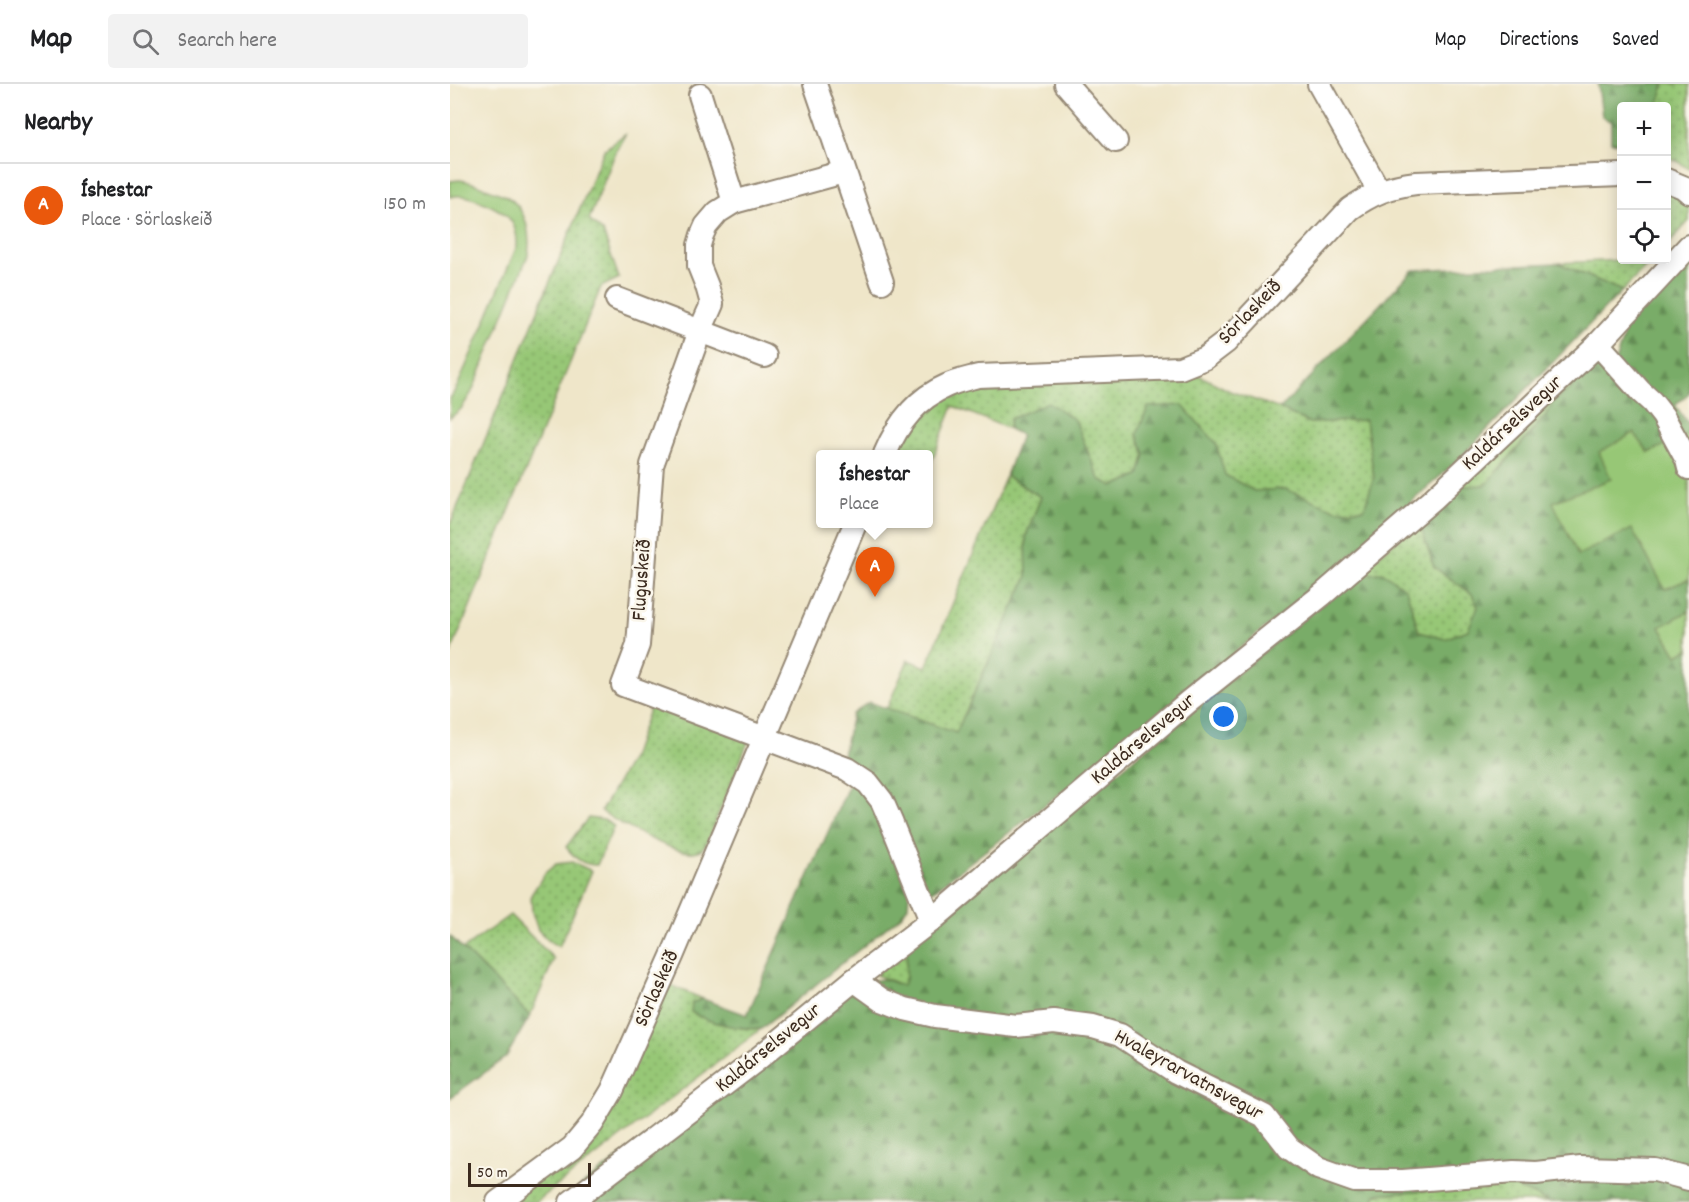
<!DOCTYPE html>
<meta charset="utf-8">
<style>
:root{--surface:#fff;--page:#f2f2f2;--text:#202124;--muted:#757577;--line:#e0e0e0;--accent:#ea580c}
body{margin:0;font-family:Dekko,sans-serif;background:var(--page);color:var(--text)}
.controls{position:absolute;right:18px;top:18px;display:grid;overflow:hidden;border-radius:6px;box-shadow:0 3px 15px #0003}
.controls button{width:54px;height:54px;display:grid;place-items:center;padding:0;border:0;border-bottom:2px solid var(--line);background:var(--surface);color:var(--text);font:30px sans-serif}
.scale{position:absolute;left:18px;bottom:15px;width:123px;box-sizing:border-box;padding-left:6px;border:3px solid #3b2a1e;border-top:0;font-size:16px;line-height:21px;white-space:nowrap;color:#3b2a1e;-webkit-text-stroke:4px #fbf7ec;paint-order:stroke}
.you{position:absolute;left:774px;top:633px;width:21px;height:21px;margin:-15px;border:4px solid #fff;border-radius:50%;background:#1a73e8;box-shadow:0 0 0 9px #1a73e833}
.badge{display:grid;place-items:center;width:39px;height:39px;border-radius:50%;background:var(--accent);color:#fff;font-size:20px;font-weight:700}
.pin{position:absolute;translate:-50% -50px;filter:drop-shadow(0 2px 3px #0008)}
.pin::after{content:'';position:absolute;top:32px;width:21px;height:18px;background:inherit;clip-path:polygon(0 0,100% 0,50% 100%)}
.popup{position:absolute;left:366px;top:366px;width:117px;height:78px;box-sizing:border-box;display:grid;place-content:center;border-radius:6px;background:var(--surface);filter:drop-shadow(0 2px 4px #0005);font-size:20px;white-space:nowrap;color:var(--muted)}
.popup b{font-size:22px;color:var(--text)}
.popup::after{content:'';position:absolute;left:50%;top:100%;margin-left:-12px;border:12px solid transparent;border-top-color:var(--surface)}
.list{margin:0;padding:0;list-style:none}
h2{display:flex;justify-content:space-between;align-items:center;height:78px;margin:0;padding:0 24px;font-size:26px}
h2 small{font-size:20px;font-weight:400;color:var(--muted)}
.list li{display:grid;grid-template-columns:39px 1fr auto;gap:18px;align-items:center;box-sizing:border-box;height:84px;padding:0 24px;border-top:2px solid var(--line)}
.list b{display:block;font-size:22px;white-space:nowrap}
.list p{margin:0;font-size:20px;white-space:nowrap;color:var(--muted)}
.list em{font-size:20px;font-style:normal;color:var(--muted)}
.icon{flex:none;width:33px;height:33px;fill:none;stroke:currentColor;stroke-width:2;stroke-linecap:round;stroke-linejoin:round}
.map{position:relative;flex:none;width:1239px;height:1118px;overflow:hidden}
header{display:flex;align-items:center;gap:36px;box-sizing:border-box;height:84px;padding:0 30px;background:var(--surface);border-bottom:2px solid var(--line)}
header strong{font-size:28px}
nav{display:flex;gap:33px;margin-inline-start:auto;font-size:21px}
.search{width:420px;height:54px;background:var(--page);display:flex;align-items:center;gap:15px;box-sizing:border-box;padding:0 21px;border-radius:6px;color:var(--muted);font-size:22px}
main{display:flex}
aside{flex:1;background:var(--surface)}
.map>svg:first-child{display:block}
</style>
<header>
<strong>Map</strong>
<div class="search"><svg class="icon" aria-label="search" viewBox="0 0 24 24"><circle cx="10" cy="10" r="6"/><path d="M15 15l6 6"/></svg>Search here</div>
<nav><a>Map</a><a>Directions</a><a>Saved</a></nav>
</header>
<main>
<aside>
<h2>Nearby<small></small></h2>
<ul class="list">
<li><span class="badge">A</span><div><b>Íshestar</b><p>Place · Sörlaskeið</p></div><em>150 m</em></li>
</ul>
</aside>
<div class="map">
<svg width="1239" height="1118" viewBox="0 0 1239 1118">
<defs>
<pattern id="grass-dots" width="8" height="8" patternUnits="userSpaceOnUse" patternTransform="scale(1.5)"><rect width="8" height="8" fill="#97c776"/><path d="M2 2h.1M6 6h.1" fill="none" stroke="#7ca260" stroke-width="1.8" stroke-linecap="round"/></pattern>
<pattern id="forest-firs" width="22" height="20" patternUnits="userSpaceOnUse" patternTransform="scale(1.5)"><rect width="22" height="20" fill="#79ac67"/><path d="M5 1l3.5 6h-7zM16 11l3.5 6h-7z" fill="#648c54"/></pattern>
</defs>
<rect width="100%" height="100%" fill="#fbf7ec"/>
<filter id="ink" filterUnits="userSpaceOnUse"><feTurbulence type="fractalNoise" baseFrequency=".0167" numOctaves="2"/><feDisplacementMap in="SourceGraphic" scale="12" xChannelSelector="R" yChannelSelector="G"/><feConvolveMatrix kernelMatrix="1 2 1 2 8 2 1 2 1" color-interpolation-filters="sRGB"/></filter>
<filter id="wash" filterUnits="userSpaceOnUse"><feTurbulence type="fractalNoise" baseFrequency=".008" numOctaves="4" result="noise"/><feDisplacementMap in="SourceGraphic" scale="24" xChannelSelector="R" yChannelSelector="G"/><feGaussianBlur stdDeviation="1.35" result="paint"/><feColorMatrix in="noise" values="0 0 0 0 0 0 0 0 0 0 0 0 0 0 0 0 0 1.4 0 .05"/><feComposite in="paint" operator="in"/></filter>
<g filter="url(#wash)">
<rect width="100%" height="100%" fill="#efe6c9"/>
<g fill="url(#grass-dots)" stroke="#69784a" stroke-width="1.5">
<polygon points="1214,0 1239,0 1239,85 1227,77 1217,73 1216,22 1208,22"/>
<polygon points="176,49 166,67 139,136 153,148 169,194 151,203 0,571 0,441 154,66"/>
<polygon points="1217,107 1239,116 1239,137 1217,162"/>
<polygon points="1171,149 1172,176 1203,176 1172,207 1108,179 1171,176"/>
<polygon points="729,281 780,307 830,325 860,339 916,336 924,394 914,425 887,427 835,405 804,407 774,391 766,359 687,350 695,370 689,392 663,402 649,395 625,336 560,335 559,345 503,322 479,384 479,370 453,370 450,365 453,348 481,320 510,303"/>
<polygon points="1125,294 1121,305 1105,315 1096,331 1036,401 1004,403"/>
<polygon points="556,392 591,413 576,452 577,493 506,650 437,624 458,576 476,583"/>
<polygon points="969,437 984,483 1022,510 1028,523 1018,546 995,555 969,548 956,505 932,489 905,493"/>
<path d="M213 616 298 658 256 760 251 766C248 767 245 768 242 768 222 769 168 739 151 727L183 671 200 623Z"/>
<path d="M138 734 154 736 164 742 147 781C132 781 125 774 116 763Z"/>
<polygon points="122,778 142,787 109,863 99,857 88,846 82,828 81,811 95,789 106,780"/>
<polygon points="60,831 104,875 80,932 13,865"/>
<polygon points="457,861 456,892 454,902 426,891"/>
<polygon points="215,899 253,915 242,919 290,944 311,945 86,1118 43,1118 127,1054"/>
<polygon points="1059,1100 1099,1118 923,1118 925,1110"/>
</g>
<g fill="url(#forest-firs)" stroke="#5a6b42" stroke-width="1.5">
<polygon points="1148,0 1214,0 1208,22 1172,22 1171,59 1161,58 1161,38 1152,32"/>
<polygon points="1239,160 1239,309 1225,321 1239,341 1239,350 1198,369 1184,349 1182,445 1215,505 1239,495 1239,527 1210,543 1227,571 1239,565 1239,1118 1099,1118 1059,1100 926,1110 923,1118 110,1118 283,988 394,901 434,895 453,902 456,892 457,861 905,493 932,488 956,505 969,548 995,555 1018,546 1028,523 1022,510 984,483 969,437 1004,403 1036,401 1096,331 1105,315 1121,305 1125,295 1146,271 1162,286 1172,257 1176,231"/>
<polygon points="1108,179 1172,207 1005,379 873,496 656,674 483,807 472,804 418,690 393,671 402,630 419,618 506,649 577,493 576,452 591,413 556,392 571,351 559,345 560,335 598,318 625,336 649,395 663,402 689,392 695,370 687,350 698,323 732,321 766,359 775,391 804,407 835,405 887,426 914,425 924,394 916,336 860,339 830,325 963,186"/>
<path d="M401 696 415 705 459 808 458 822 452 831 311 945C287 944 263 941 241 928L242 919 253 915 297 931Z"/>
<polygon points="0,852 80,932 56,973 0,1014"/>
</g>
<g fill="#97c776" stroke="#69784a" stroke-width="1.5">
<path d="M10 96C20 97 28 101 38 105 43 107 50 109 56 112 77 124 81 150 78 171L22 308 11 325 0 334V315L7 303 67 162C68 135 54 127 32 118 21 113 12 110 0 113V97Z"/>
<polygon points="1184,349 1199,369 1239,350 1239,495 1215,505 1182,445 1128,471 1103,418 1161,395 1149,368"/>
<polygon points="1239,527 1239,565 1227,571 1210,543"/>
</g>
</g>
<g filter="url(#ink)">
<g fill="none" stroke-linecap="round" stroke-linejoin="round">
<defs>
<g id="minor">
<polyline points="365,0 432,198"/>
<polyline points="616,0 666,57"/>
<polyline points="869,0 929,107"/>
<polyline points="250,11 284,118"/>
<polyline points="394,88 284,118 268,128 256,142 252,151 249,161 249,182 257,202 262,220 250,247 202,381 188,561 173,601 397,685 418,699 432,717 442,740 481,837"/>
<polyline points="1216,96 1233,103 1239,108"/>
<polyline points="167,215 315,272"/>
<polyline points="1148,260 1191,308 1202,318 1213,332 1237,376 1239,384"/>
<path d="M435 370C447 341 466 315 496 302 506 297 517 295 528 292L730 284 755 274 776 258 900 125C921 110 940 102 966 99L1172 91"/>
<polyline points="404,896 432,916 455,925 485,932 566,942 604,938 643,943 670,951 726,988 814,1032 839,1064 868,1084 905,1097 953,1097 1064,1088 1086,1089 1131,1084 1205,1086 1239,1095"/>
<polyline points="48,1118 122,1064 142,1040 162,1007 223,870 405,440"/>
<polyline points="121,1118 304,978 404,896 481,837 738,618 872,511 983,415 1148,260 1239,162"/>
</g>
</defs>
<use href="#minor" stroke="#958874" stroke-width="26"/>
<use href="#minor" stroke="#fff" stroke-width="22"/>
</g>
</g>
<g text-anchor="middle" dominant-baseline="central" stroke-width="5" stroke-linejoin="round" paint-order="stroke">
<g font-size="21" fill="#3b2a1e" stroke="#fbf7ec">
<text transform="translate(801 229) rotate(-46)">Sörlaskeið</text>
<text transform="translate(1063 340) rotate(-43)">Kaldárselsvegur</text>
<text transform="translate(193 496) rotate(-86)">Fluguskeið</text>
<text transform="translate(694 656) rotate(-40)">Kaldárselsvegur</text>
<text transform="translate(208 905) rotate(-66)">Sörlaskeið</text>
<text transform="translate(319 965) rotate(-39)">Kaldárselsvegur</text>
<text transform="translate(738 992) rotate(29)">Hvaleyrarvatnsvegur</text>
</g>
</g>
</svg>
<div class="controls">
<button>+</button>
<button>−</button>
<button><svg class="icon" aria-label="locate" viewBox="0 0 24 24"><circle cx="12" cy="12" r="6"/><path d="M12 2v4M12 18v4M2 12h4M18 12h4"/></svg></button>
</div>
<div class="scale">50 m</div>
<div class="you"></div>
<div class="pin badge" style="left:425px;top:513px">A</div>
<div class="popup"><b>Íshestar</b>Place</div>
</div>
</main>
